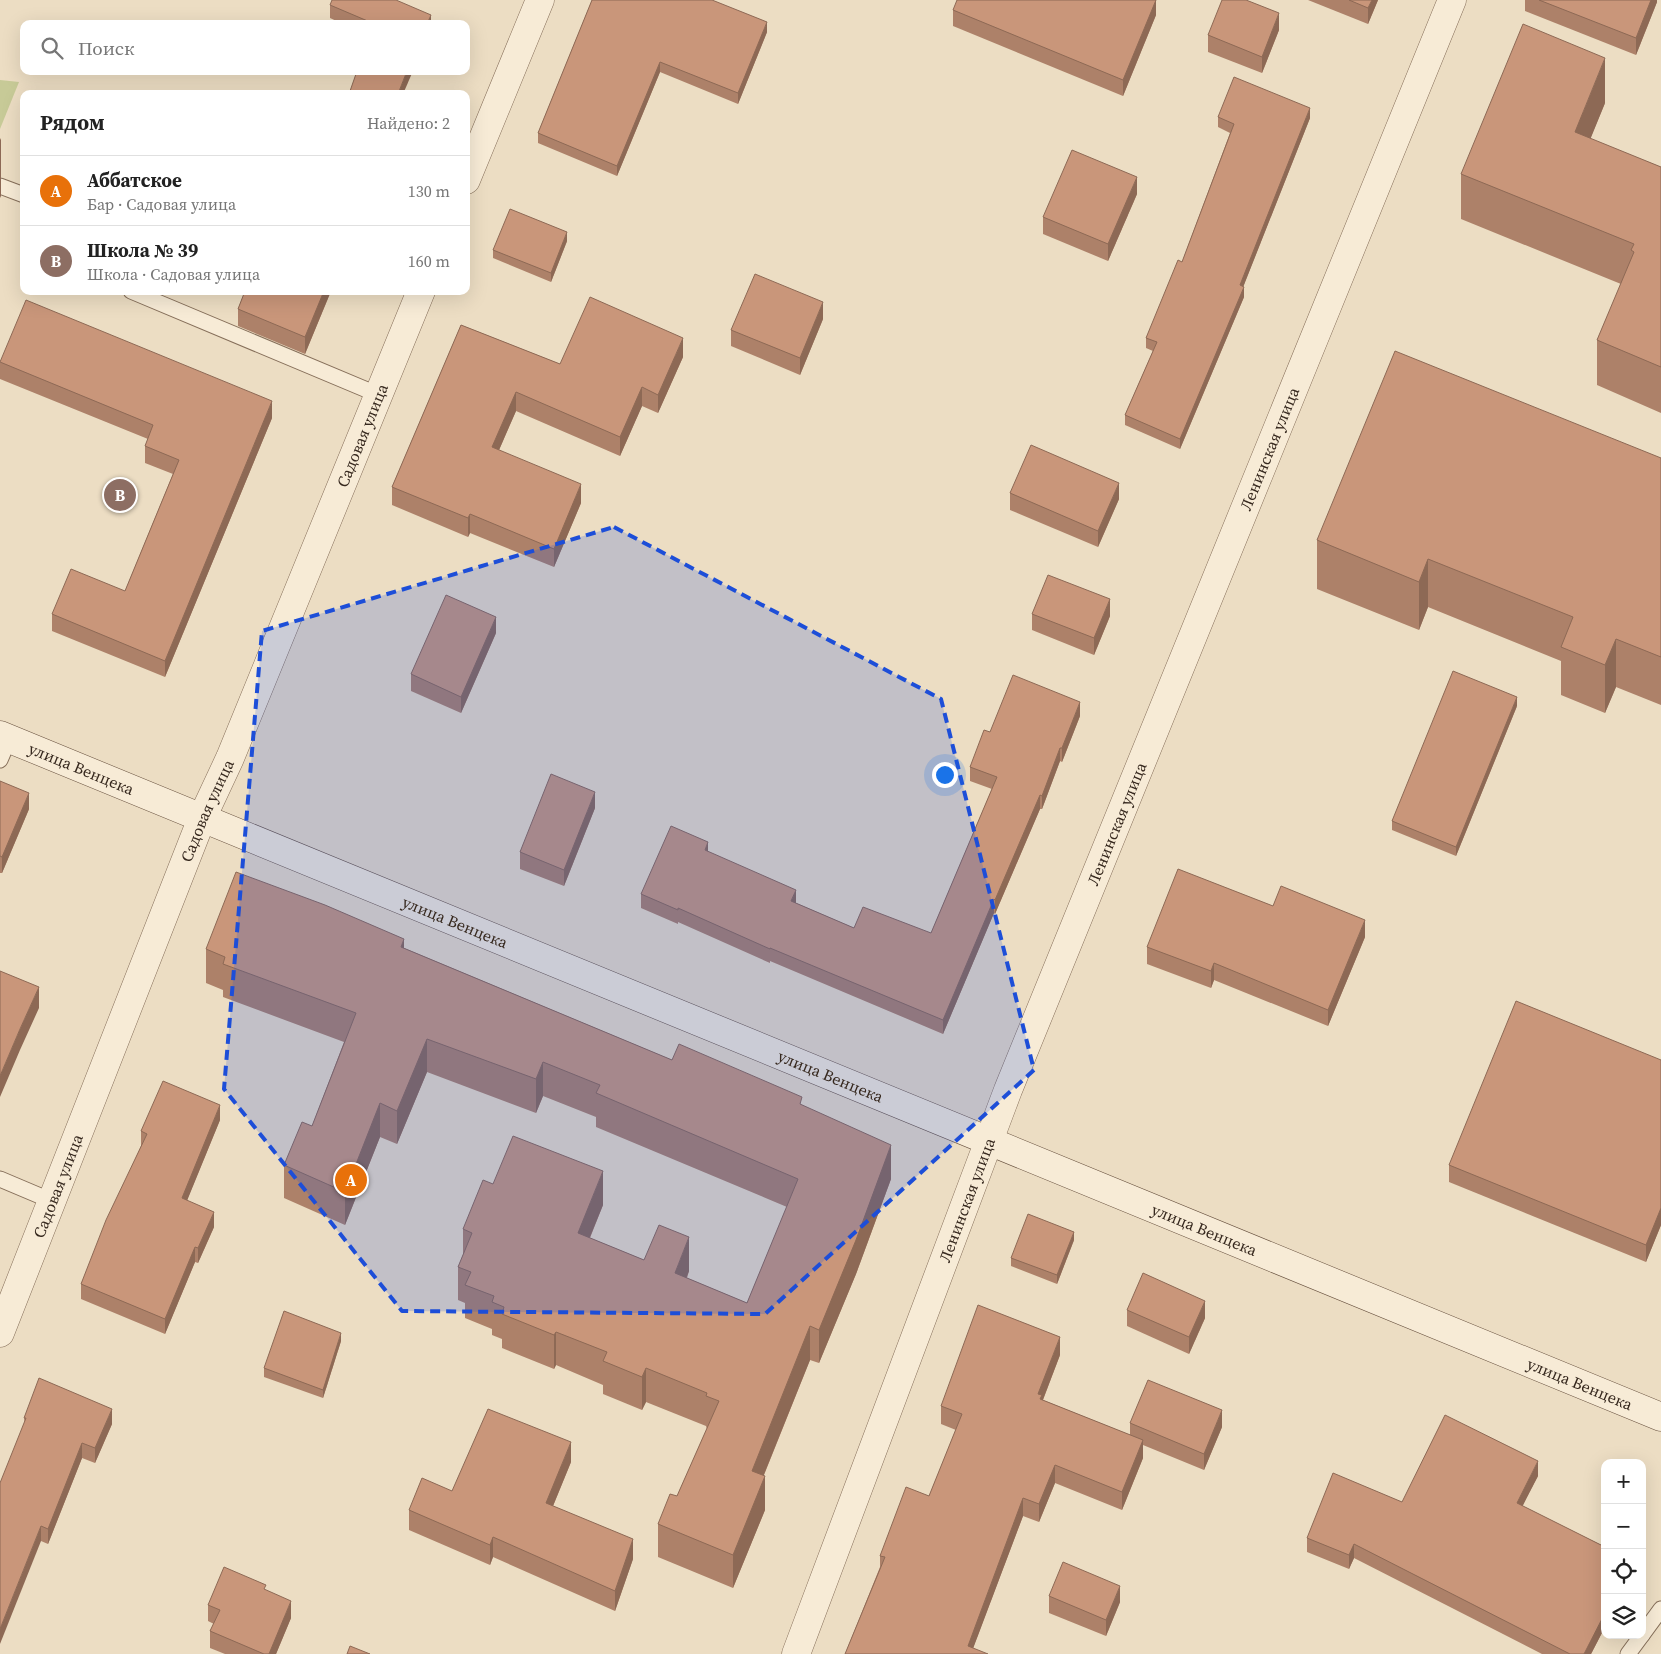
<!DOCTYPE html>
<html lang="ru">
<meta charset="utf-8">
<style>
:root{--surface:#fff;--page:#f2f2f2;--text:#222;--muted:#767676;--line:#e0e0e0;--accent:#922d33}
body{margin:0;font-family:"Source Serif 4",serif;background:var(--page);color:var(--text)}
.controls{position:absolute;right:15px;bottom:15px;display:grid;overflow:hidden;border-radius:10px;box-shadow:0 5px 20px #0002}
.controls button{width:45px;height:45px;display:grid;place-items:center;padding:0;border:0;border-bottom:1px solid var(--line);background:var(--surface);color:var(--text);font:25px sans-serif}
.you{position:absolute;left:944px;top:774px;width:18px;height:18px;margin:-12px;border:4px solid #fff;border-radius:50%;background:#1a73e8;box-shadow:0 0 0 8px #1a73e833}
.badge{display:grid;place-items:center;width:32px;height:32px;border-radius:50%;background:var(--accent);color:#fff;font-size:16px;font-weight:700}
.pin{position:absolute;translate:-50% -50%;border:2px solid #fff;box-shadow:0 1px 5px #0006}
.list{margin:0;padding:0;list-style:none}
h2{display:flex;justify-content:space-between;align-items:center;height:65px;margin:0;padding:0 20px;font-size:21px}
h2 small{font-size:16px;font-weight:400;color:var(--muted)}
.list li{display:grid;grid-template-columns:32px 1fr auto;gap:15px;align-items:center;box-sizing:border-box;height:70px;padding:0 20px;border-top:1px solid var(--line)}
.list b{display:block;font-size:19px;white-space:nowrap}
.list p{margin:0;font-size:16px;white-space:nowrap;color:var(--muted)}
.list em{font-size:16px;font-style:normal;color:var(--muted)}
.icon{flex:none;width:28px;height:28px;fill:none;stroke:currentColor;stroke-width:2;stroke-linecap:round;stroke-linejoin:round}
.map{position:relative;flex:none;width:1661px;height:1654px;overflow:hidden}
.search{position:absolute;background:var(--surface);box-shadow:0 5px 20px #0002;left:20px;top:20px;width:450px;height:55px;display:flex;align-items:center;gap:12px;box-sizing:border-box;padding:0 18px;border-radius:10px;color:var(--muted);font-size:19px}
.panel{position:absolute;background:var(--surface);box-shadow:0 5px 20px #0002;left:20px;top:90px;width:450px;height:205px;border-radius:10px}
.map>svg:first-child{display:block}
</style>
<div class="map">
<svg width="1661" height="1654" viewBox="0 0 1661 1654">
<rect width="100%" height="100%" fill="#ecddc3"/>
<polygon fill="#c7ca97" points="0,80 19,82 0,129"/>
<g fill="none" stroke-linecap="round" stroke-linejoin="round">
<defs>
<g id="lane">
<polyline points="0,186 24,195"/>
<polyline points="131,291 379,395"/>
<polyline points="0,760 9,739"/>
<polyline points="0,1179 52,1201"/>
<polyline points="1642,1635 1661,1609"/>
<polyline points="1628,1654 1642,1635"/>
</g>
<g id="street">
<polyline points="466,180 540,0"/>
<path id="s1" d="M0 1333 202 818 230 758 421 291"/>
<path id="s2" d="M796 1654 1008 1090 1452 0"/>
</g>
<g id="secondary">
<path id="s3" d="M0 735 1661 1417"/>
</g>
</defs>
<use href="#lane" stroke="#866f5a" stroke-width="17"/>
<use href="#street" stroke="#866f5a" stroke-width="29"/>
<use href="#secondary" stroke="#67503e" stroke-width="29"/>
<use href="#lane" stroke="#f7ebd6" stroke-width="15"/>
<use href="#street" stroke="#f7ebd6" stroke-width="28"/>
<use href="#secondary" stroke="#f7ebd6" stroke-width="28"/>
</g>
<g fill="#ad8169">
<polygon points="592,0 767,32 738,104 660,72 617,176 538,143 538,133"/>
<polygon points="1156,0 1156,15 1123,96 953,26 953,10"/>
<polygon points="1308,0 1378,0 1368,24"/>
<polygon points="1525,0 1657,0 1657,2 1636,55 1525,11"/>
<polygon points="330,5 431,24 343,24 330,18"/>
<polygon points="1279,30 1262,73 1208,52 1208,35"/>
<polygon points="1605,103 1590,139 1661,167 1661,413 1597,385 1597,340 1621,284 1461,219 1461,174"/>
<polygon points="1218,117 1310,118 1243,287 1244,297 1180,449 1125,425 1125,415 1153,351 1146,348 1146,338 1182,262 1230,133 1218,127"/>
<polygon points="1137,194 1108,261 1043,234 1043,217"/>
<polygon points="567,241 551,282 493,258 493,250"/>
<polygon points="245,291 331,291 305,354 238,326 238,309"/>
<polygon points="823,319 800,375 731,346 731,330"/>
<polygon points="461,325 560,364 683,357 658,413 642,406 620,456 516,411 499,450 581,503 554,567 470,533 468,537 392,505 392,487"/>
<polygon points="0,362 272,418 165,677 52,631 52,614 125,591 173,474 145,463 145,446 148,439 0,379"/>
<polygon points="1661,458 1661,705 1616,687 1605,713 1561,695 1561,661 1428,607 1419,630 1317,589 1317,540"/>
<polygon points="1010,493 1119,499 1098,547 1010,510"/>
<polygon points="1032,614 1110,616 1094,655 1032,630"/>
<polygon points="496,633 461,713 411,691 411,674"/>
<polygon points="1517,706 1456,856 1392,830 1392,821"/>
<polygon points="1080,716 1062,762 1060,761 1042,809 1040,809 995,914 994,913 943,1034 770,961 770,963 678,922 678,924 641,908 641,894 708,852 796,903 854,928 931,933 992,789 970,781 970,767 990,732"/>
<polygon points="0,781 29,809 2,873 0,873"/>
<polygon points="595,808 564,886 520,869 520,852"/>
<polygon points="1365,937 1328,1026 1214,980 1211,988 1147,964 1147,947"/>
<polygon points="404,948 672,1060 802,1105 891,1179 856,1274 819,1363 810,1360 764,1475 765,1510 733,1588 658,1557 658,1524 677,1496 707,1429 706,1426 646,1402 642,1410 603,1394 603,1385 556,1365 554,1369 502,1348 502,1339 492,1335 492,1329 465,1318 465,1303 458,1300 458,1267 463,1255 463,1229 493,1184 603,1205 590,1238 644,1260 689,1271 687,1278 747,1303 787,1207 596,1127 596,1117 543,1096 536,1113 427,1072 397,1144 380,1137 345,1225 284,1198 284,1165 312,1126 344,1042 223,997 223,990 206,983 206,949"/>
<polygon points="1661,1060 1661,1225 1646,1262 1449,1182 1449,1165"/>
<polygon points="220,1120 187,1200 214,1227 198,1263 195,1262 165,1334 81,1299 81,1284 141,1146 141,1131"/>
<polygon points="1074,1240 1057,1284 1011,1266 1011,1258"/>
<polygon points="1127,1310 1205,1318 1189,1354 1127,1326"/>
<polygon points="341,1341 323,1398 264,1377 264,1368"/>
<polygon points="1060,1355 1043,1400 1130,1435 1130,1423 1222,1427 1204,1470 1143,1445 1143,1458 1122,1510 1055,1483 1039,1522 1023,1516 973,1648 845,1654 880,1567 880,1556 929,1496 956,1430 941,1424 941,1406"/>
<polygon points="24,1418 112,1424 95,1463 82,1458 48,1544 41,1541"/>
<polygon points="571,1462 553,1506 633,1559 615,1611 493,1557 490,1565 409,1530 409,1510 452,1491"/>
<polygon points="1538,1476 1522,1506 1605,1547 1605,1627 1591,1654 1542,1654 1354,1558 1349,1569 1307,1552 1307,1538 1402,1502"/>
<polygon points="1049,1596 1120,1602 1106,1636 1049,1613"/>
<polygon points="208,1605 291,1618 276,1654 225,1654 210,1648 210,1631 214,1624 208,1621"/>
</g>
<g fill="#8d6955">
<polygon points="1156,0 1156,15 1123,96 1123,80"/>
<polygon points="1372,0 1378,0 1368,24 1368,8"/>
<polygon points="1651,0 1657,0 1657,2 1636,55 1636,38"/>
<polygon points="1279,13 1279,30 1262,73 1262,57"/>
<polygon points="431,15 431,24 427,24"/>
<polygon points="767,22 767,32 738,104 738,93"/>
<polygon points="1605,58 1605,103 1575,177 1575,132"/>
<polygon points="660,62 660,72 617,176 617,166"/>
<polygon points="407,71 413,71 403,94 398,94"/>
<polygon points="1310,108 1310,118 1240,295 1240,285"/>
<polygon points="1,138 1,196 0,198 0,140"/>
<polygon points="1137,177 1137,194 1108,261 1108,244"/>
<polygon points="567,232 567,241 551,282 551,273"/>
<polygon points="1244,287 1244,297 1180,449 1180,439"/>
<polygon points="324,291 331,291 305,354 305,337"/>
<polygon points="823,302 823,319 800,375 800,358"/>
<polygon points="683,338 683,357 658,413 658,395"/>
<polygon points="642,387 642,406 620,456 620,437"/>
<polygon points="516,392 516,411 492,466 492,447"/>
<polygon points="272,401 272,418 165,677 165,661"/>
<polygon points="1119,483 1119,499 1098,547 1098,531"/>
<polygon points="581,484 581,503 554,567 554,549"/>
<polygon points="470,514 470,533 468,537 468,518"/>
<polygon points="1428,559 1428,607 1419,630 1419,582"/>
<polygon points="1110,599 1110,616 1094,655 1094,638"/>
<polygon points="496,617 496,633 461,713 461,697"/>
<polygon points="1616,639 1616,687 1605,713 1605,665"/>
<polygon points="1517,697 1517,706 1456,856 1456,847"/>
<polygon points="1080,702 1080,716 1062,762 1062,748"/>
<polygon points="1060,748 1060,761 1042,809 1042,796"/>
<polygon points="595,792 595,808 564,886 564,870"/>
<polygon points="29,793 29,809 2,873 2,857"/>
<polygon points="1040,795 1040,809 995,914 995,900"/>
<polygon points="708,842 708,856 705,850"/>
<polygon points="796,890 796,904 791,901"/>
<polygon points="994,899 994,913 943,1034 943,1020"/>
<polygon points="1365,920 1365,937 1328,1026 1328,1010"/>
<polygon points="404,939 404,972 401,947"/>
<polygon points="1214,963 1214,980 1211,988 1211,971"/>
<polygon points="39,987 39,1008 20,1050 0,1097 0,1076 20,1029"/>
<polygon points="427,1039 427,1072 397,1144 397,1111"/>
<polygon points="543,1062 543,1096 536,1113 536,1079"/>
<polygon points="380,1103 380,1137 345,1225 345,1192"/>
<polygon points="220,1105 220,1120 182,1213 182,1198"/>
<polygon points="891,1145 891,1179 856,1274 819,1363 819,1330"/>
<polygon points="603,1171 603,1205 578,1266 578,1233"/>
<polygon points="1661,1208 1661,1225 1646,1262 1646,1245"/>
<polygon points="214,1212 214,1227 198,1263 198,1248"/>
<polygon points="1074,1232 1074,1240 1057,1284 1057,1275"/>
<polygon points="689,1237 689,1271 675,1306 675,1273"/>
<polygon points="195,1247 195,1262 165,1334 165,1319"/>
<polygon points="1205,1301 1205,1318 1189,1354 1189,1337"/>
<polygon points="810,1326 810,1360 752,1504 752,1471"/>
<polygon points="556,1332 556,1365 554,1369 554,1335"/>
<polygon points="341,1333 341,1341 323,1398 323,1390"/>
<polygon points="1060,1337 1060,1355 1042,1402 1038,1394"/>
<polygon points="646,1368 646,1402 642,1410 642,1377"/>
<polygon points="112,1409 112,1424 95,1463 95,1448"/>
<polygon points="1222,1410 1222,1427 1204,1470 1204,1454"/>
<polygon points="1143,1440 1143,1458 1122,1510 1122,1492"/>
<polygon points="571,1442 571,1462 546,1523 546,1503"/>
<polygon points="82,1443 82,1458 48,1544 48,1529"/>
<polygon points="1538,1461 1538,1476 1517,1517 1517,1503"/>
<polygon points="1055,1465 1055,1483 1039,1522 1039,1504"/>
<polygon points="765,1476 765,1510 733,1588 733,1555"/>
<polygon points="1023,1498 1023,1516 971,1654 968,1646"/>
<polygon points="41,1526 41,1541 0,1644 0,1629"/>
<polygon points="493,1537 493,1557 490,1565 490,1545"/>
<polygon points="633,1539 633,1559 615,1611 615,1591"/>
<polygon points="1354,1544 1354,1558 1349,1569 1349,1555"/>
<polygon points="1120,1586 1120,1602 1106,1636 1106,1620"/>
<polygon points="291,1601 291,1618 276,1654 269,1654"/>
<polygon points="1605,1613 1605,1627 1591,1654 1584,1654"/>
</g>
<g fill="#c9967a" stroke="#8d6955">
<polygon points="332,0 396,0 431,15 427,24 369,24 370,22 330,5"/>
<polygon points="592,0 712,0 767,22 738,93 660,62 617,166 538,133"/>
<polygon points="957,0 1156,0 1123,80 953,10"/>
<polygon points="1222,0 1246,0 1279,13 1262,57 1208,35"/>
<polygon points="1349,0 1372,0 1368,8"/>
<polygon points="1539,0 1651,0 1636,38"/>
<polygon points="1523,24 1605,58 1575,132 1661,167 1661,367 1597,340 1634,252 1631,250 1634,244 1461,174"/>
<polygon points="357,71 407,71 398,94 349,94"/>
<polygon points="1234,77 1310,108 1240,285 1244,287 1180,439 1125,415 1157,342 1146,338 1178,260 1182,262 1234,124 1218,117"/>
<polygon points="1072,150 1137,177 1108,244 1043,217"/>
<polygon points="510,209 567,232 551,273 493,250"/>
<polygon points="755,274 823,302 800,358 731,330"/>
<polygon points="245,291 324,291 305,337 238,309"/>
<polygon points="590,297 683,338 658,395 642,387 620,437 516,392 492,447 581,484 554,549 470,514 468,518 392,487 461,325 560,364"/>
<polygon points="26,300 272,401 165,661 52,614 71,569 125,591 179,460 145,446 153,425 0,362"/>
<polygon points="1395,351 1661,458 1661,657 1616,639 1605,665 1561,647 1573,617 1428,559 1419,582 1317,540"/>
<polygon points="1031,445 1119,483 1098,531 1010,493"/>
<polygon points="1048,575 1110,599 1094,638 1032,614"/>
<polygon points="446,595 496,617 461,697 411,674"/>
<polygon points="1453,671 1517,697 1456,847 1392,821"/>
<polygon points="1013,675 1080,702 1062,748 1060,748 1042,796 1040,795 995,900 994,899 943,1020 770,948 770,949 678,908 678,910 641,894 671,826 708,842 705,850 796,890 791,901 854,928 863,907 931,933 997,777 970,767 984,730 990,732"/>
<polygon points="551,774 595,792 564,870 520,852"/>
<polygon points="0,781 29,793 2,857 0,856"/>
<polygon points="1178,869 1273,906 1281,886 1365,920 1328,1010 1214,963 1211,971 1147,947"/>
<polygon points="236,872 325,905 404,939 401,947 672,1060 679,1044 802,1097 800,1104 891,1145 856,1240 819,1330 810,1326 752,1471 765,1476 733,1555 658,1524 670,1494 677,1496 719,1401 706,1396 707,1393 646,1368 642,1377 603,1361 607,1352 556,1332 554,1335 502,1314 504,1307 492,1302 494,1296 465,1285 471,1272 458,1267 472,1233 463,1229 483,1180 493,1184 513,1136 603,1171 578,1233 644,1260 659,1225 689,1237 675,1273 747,1303 798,1179 596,1093 600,1085 543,1062 536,1079 427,1039 397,1111 380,1103 345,1192 284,1165 302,1122 312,1126 356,1013 223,964 225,957 206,949"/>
<polygon points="0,971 39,987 20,1029 0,1076"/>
<polygon points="1516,1001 1661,1060 1661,1208 1646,1245 1449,1165"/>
<polygon points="163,1081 220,1105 182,1198 214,1212 198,1248 195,1247 165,1319 81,1284 106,1220 147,1134 141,1131"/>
<polygon points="1028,1214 1074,1232 1057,1275 1011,1258"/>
<polygon points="1143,1273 1205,1301 1189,1337 1127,1310"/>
<polygon points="978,1305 1060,1337 1038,1394 1042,1395 1040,1399 1143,1440 1122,1492 1055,1465 1039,1504 1023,1498 968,1646 988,1654 845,1654 885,1557 880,1556 906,1487 929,1496 962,1414 941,1406"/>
<polygon points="284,1311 341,1333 323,1390 264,1368"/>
<polygon points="39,1378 112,1409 95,1448 82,1443 48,1529 41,1526 0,1629 0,1483 26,1418 24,1418"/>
<polygon points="1148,1380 1222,1410 1204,1454 1130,1423"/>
<polygon points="488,1409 571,1442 546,1503 633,1539 615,1591 493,1537 490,1545 409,1510 422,1478 452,1491"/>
<polygon points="1445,1415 1538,1461 1517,1503 1605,1547 1605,1613 1584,1654 1570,1654 1354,1544 1349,1555 1307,1538 1333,1473 1402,1502"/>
<polygon points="1063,1562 1120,1586 1106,1620 1049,1596"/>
<polygon points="224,1567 266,1585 264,1589 291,1601 269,1654 264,1654 210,1631 220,1610 208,1605"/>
<polygon points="350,1646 370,1654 347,1654"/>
</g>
<path fill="#1d4ed8" fill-opacity="0.2" stroke="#1d4ed8" stroke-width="4" stroke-dasharray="10 6" stroke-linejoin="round" d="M614 527 941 699 1034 1070 765 1314 402 1311 224 1089 262 631Z"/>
<g text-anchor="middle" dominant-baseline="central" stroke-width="4.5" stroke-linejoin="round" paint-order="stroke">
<g font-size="16" fill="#36281e" stroke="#f4e8d2">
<text stroke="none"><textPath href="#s1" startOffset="968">Садовая улица</textPath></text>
<text stroke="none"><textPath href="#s2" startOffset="1295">Ленинская улица</textPath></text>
<text stroke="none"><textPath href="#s3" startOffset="88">улица Венцека</textPath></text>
<text stroke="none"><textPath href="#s1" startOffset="562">Садовая улица</textPath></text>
<text stroke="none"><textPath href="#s2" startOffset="890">Ленинская улица</textPath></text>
<text stroke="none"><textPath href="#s3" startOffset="492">улица Венцека</textPath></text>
<text stroke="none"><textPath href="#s3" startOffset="898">улица Венцека</textPath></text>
<text stroke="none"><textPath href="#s1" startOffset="158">Садовая улица</textPath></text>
<text stroke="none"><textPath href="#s2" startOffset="485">Ленинская улица</textPath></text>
<text stroke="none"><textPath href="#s3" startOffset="1302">улица Венцека</textPath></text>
<text stroke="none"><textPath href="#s3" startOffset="1708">улица Венцека</textPath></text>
</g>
</g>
</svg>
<div class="controls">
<button>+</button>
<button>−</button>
<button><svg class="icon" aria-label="locate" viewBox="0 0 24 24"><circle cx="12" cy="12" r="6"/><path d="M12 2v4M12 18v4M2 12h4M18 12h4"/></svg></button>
<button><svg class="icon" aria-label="layers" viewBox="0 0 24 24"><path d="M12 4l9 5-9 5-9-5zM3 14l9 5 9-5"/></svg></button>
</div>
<div class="you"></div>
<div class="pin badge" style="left:351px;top:1180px;background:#e8710a">A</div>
<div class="pin badge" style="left:120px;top:495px;background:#8d6e63">B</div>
<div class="search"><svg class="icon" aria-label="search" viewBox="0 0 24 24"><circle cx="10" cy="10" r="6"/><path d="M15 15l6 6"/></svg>Поиск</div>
<section class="panel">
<h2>Рядом<small>Найдено: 2</small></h2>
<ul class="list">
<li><span class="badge" style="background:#e8710a">A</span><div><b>Аббатское</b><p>Бар · Садовая улица</p></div><em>130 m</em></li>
<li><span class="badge" style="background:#8d6e63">B</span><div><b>Школа № 39</b><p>Школа · Садовая улица</p></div><em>160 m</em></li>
</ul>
</section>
</div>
